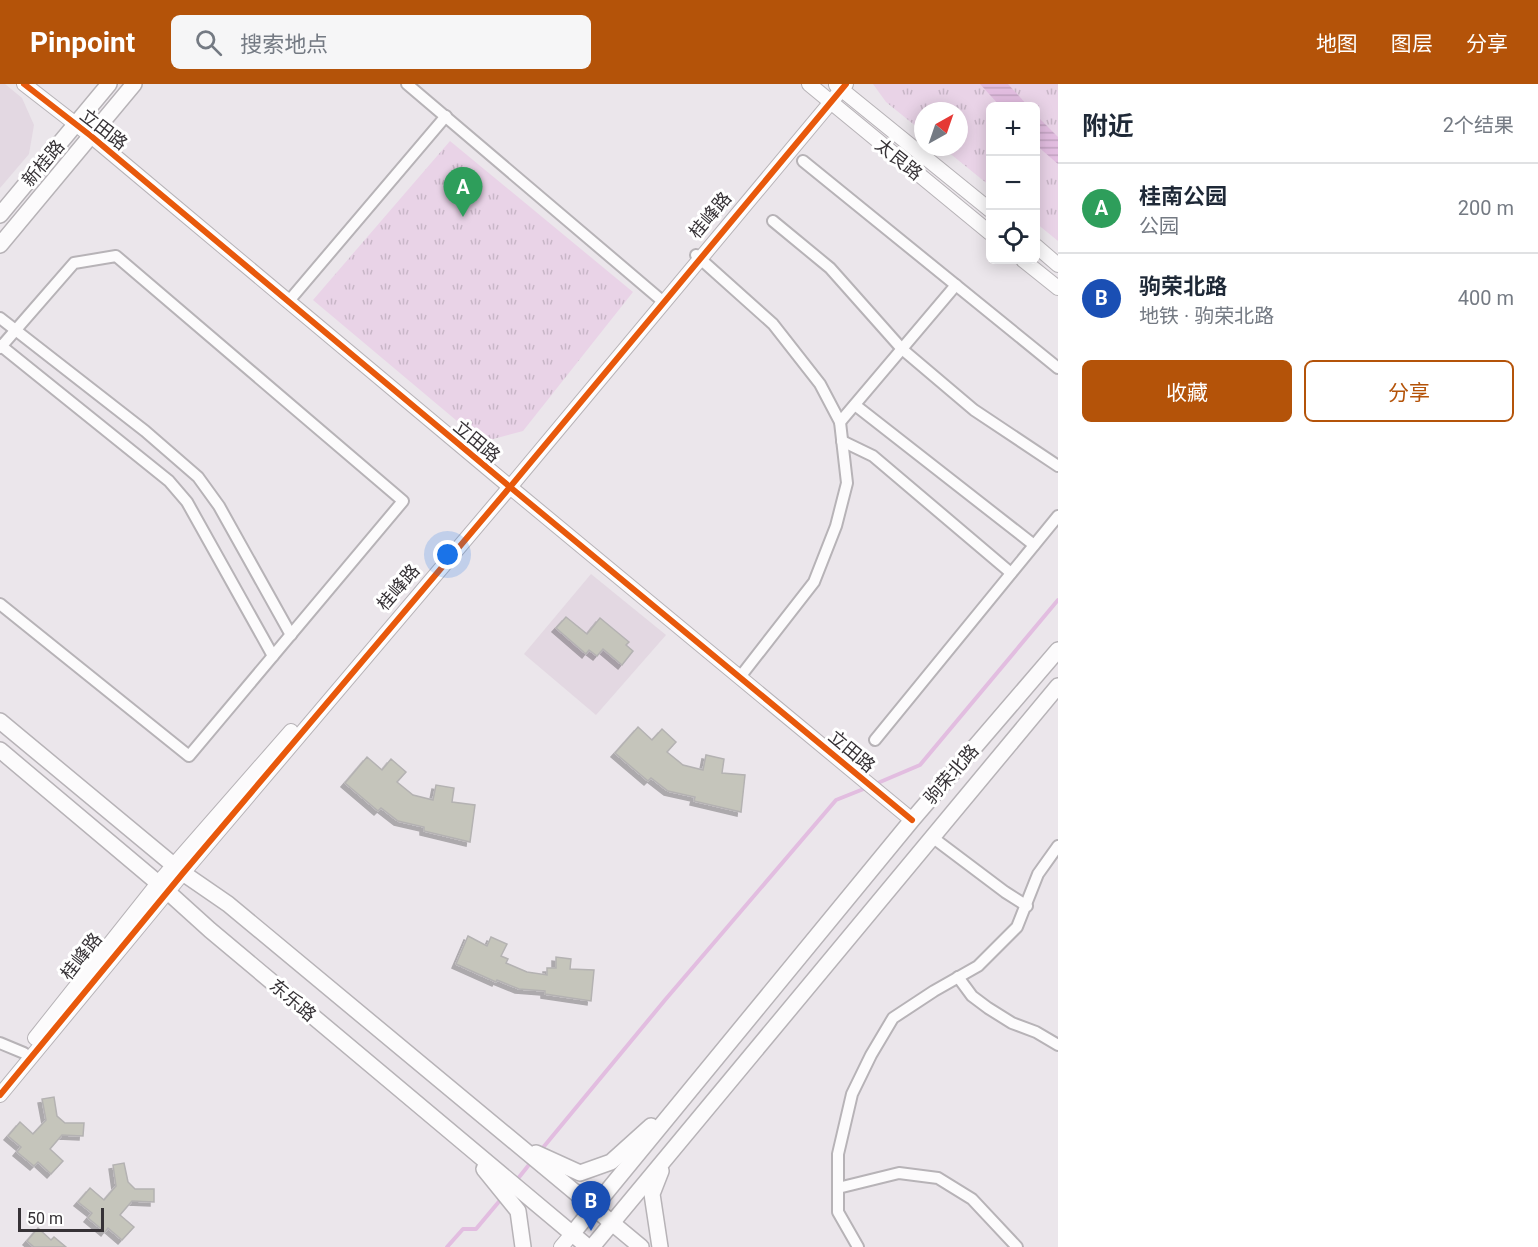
<!DOCTYPE html>
<html lang="zh">
<meta charset="utf-8">
<style>
:root{--surface:#fff;--page:#f6f6f7;--text:#1f2937;--muted:#747a83;--line:#e0e1e3;--accent:#b45309}
body{margin:0;font-family:Roboto,"Noto Sans SC",sans-serif;background:var(--page);color:var(--text)}
.controls{position:absolute;right:18px;top:18px;display:grid;overflow:hidden;border-radius:9px;box-shadow:0 3px 15px #0003}
.controls button{width:54px;height:54px;display:grid;place-items:center;padding:0;border:0;border-bottom:2px solid var(--line);background:var(--surface);color:var(--text);font:30px sans-serif}
.compass{position:absolute;left:914px;top:18px;width:54px;height:54px;border-radius:50%;background:var(--surface);box-shadow:0 3px 15px #0003;rotate:40deg}
.scale{position:absolute;left:18px;bottom:15px;width:86px;box-sizing:border-box;padding-left:6px;border:3px solid #363236;border-top:0;font-size:16px;line-height:21px;white-space:nowrap;color:#363236;-webkit-text-stroke:4px #fff;paint-order:stroke}
.you{position:absolute;left:448px;top:471px;width:21px;height:21px;margin:-15px;border:4px solid #fff;border-radius:50%;background:#1a73e8;box-shadow:0 0 0 9px #1a73e833}
.badge{display:grid;place-items:center;width:39px;height:39px;border-radius:50%;background:var(--accent);color:#fff;font-size:20px;font-weight:700}
.pin{position:absolute;translate:-50% -50px;filter:drop-shadow(0 2px 3px #0008)}
.pin::after{content:'';position:absolute;top:32px;width:21px;height:18px;background:inherit;clip-path:polygon(0 0,100% 0,50% 100%)}
.list{margin:0;padding:0;list-style:none}
h2{display:flex;justify-content:space-between;align-items:center;height:78px;margin:0;padding:0 24px;font-size:26px}
h2 small{font-size:20px;font-weight:400;color:var(--muted)}
.list li{display:grid;grid-template-columns:39px 1fr auto;gap:18px;align-items:center;box-sizing:border-box;height:90px;padding:0 24px;border-top:2px solid var(--line)}
.list b{display:block;font-size:22px;white-space:nowrap}
.list p{margin:0;font-size:20px;white-space:nowrap;color:var(--muted)}
.list em{font-size:20px;font-style:normal;color:var(--muted)}
.actions{display:flex;gap:12px;padding:18px 24px}
.actions a{flex:1;padding:14px 0;border:2px solid var(--accent);border-radius:9px;text-align:center;font-size:21px;color:var(--accent)}
.actions .main{background:var(--accent);color:#fff}
.icon{flex:none;width:33px;height:33px;fill:none;stroke:currentColor;stroke-width:2;stroke-linecap:round;stroke-linejoin:round}
.map{position:relative;flex:none;width:1058px;height:1163px;overflow:hidden}
header{display:flex;align-items:center;gap:36px;box-sizing:border-box;height:84px;padding:0 30px;background:var(--accent);color:#fff}
header strong{font-size:28px}
nav{display:flex;gap:33px;margin-inline-start:auto;font-size:21px}
.search{width:420px;height:54px;background:var(--page);display:flex;align-items:center;gap:15px;box-sizing:border-box;padding:0 21px;border-radius:9px;color:var(--muted);font-size:22px}
main{display:flex}
aside{flex:1;background:var(--surface)}
.map>svg:first-child{display:block}
</style>
<header>
<strong>Pinpoint</strong>
<div class="search"><svg class="icon" aria-label="search" viewBox="0 0 24 24"><circle cx="10" cy="10" r="6"/><path d="M15 15l6 6"/></svg>搜索地点</div>
<nav><a>地图</a><a>图层</a><a>分享</a></nav>
</header>
<main>
<div class="map">
<svg width="1058" height="1163" viewBox="0 0 1058 1163">
<defs>
<pattern id="park-tufts" width="24" height="20" patternUnits="userSpaceOnUse" patternTransform="scale(1.5)"><rect width="24" height="20" fill="#e9d3e7"/><path d="M3 7l-1-3M5 7V3M7 7l1-3M15 17l-1-3M17 17v-4M19 17l1-3" fill="none" stroke="#c8b6c7"/></pattern>
<pattern id="water-rules" width="6" height="5" patternUnits="userSpaceOnUse" patternTransform="scale(1.5)"><rect width="6" height="5" fill="#e2bde0"/><path d="M0 2.5h6" fill="none" stroke="#c2a3c1"/></pattern>
<filter id="shadow"><feDropShadow dx="-4" dy="4" stdDeviation="0" flood-color="#0004"/></filter>
</defs>
<rect width="100%" height="100%" fill="#ebe6eb"/>
<g fill="#e3d8e2">
<polygon points="0,0 5,0 22,14 34,41 29,70 0,104"/>
<polygon points="591,490 666,551 596,631 524,570"/>
</g>
<g fill="url(#park-tufts)">
<polygon points="873,0 1058,0 1058,157 1036,139 1036,22 990,22 990,102 942,63 959,63 959,27 923,27 923,48 886,18"/>
<polygon points="450,57 633,208 523,347 482,358 313,216"/>
</g>
<g fill="url(#water-rules)">
<polygon points="980,0 1008,0 1028,22 1000,22"/>
<polygon points="1036,31 1058,53 1058,80 1036,61"/>
</g>
<g fill="none" stroke-linecap="round" stroke-linejoin="round">
<g stroke="#e2bde0" stroke-width="4">
<polyline points="873,701 920,681 1058,516"/>
<polyline points="541,1066 665,916 836,716 866,704"/>
<polyline points="516,1097 532,1077"/>
<polyline points="447,1163 463,1145 476,1145 502,1114"/>
</g>
</g>
<g fill="#c5c5bb" stroke="#b4b2b2" stroke-width="1.5" filter="url(#shadow)">
<polygon points="566,533 587,550 600,534 629,558 626,561 633,567 622,581 603,565 597,572 589,566 586,570 556,544"/>
<polygon points="638,643 652,656 662,645 676,658 667,668 683,681 703,686 706,671 724,675 722,689 745,691 741,728 694,717 695,713 668,707 651,694 648,697 615,669"/>
<polygon points="367,673 382,686 391,675 406,688 397,698 413,711 433,716 436,701 454,704 452,718 475,721 470,758 424,747 424,743 398,737 381,724 378,727 345,699"/>
<polygon points="468,852 487,862 491,853 507,860 501,872 508,875 506,879 527,888 547,891 547,884 556,884 556,873 571,875 570,885 594,886 591,917 545,910 545,907 519,905 497,896 496,898 456,880"/>
<polygon points="54,1013 57,1032 65,1039 84,1039 83,1052 62,1051 50,1065 63,1077 51,1090 38,1078 34,1082 17,1068 21,1063 8,1052 20,1038 33,1050 46,1036 42,1015"/>
<polygon points="124,1079 128,1098 135,1105 154,1105 154,1118 132,1117 120,1131 134,1143 122,1156 108,1144 105,1148 88,1134 92,1129 78,1118 90,1104 104,1116 116,1102 113,1081"/>
<polygon points="38,1144 51,1156 54,1153 66,1163 34,1163 27,1157"/>
</g>
<g fill="none" stroke-linecap="round" stroke-linejoin="round">
<defs>
<g id="minor">
<polyline points="407,0 660,215"/>
<polyline points="803,77 1058,284"/>
<polyline points="773,137 830,184 902,265 974,326 1058,382"/>
<polyline points="696,171 773,240 820,300 840,338 847,399 836,442 814,498 740,593"/>
<polyline points="288,218 446,32"/>
<polyline points="0,234 145,347 198,393 219,422 291,551"/>
<polyline points="0,261 169,397 187,418 273,572"/>
<polyline points="0,264 74,179 116,172 403,417 189,672 0,520"/>
<polyline points="855,321 1034,461"/>
<polyline points="840,338 956,201"/>
<polyline points="842,357 873,372 1011,489"/>
<polyline points="875,656 1058,432"/>
<polyline points="932,753 1005,808 1027,822"/>
<polyline points="958,893 972,912 988,924 1012,939 1036,948 1058,961"/>
<polyline points="0,959 24,969"/>
<polyline points="838,1104 899,1089 938,1094 972,1115 1017,1163"/>
<polyline points="858,1163 838,1128 838,1070 852,1010 871,971 893,934 934,907 978,882 1017,843 1038,790 1058,762"/>
</g>
<g id="tertiary">
<polyline points="24,0 91,52 510,403 912,736"/>
<polyline points="809,0 990,149"/>
<polyline points="836,1 990,126"/>
<polyline points="1036,162 1058,181"/>
<polyline points="1023,176 1058,204"/>
<polyline points="35,954 158,799 291,647"/>
<polyline points="0,1011 183,789 510,403 846,0"/>
<polyline points="561,1163 572,1150"/>
</g>
<g id="secondary">
<polyline points="0,131 109,0"/>
<polyline points="0,161 134,0"/>
<polyline points="0,637 183,789 228,820 641,1163"/>
<polyline points="0,666 158,799 210,846 588,1163"/>
<polyline points="536,1069 580,1089 611,1078 651,1042"/>
<polyline points="484,1085 518,1127 523,1163"/>
<polyline points="572,1150 912,736 1058,566"/>
<polyline points="592,1163 1058,602"/>
<polyline points="660,1163 652,1110 661,1087"/>
</g>
</defs>
<use href="#minor" stroke="#b7b3b7" stroke-width="14"/>
<use href="#tertiary" stroke="#b7b3b7" stroke-width="16"/>
<use href="#secondary" stroke="#b7b3b7" stroke-width="18"/>
<use href="#minor" stroke="#fcfbfc" stroke-width="10"/>
<use href="#tertiary" stroke="#fcfbfc" stroke-width="14"/>
<use href="#secondary" stroke="#fcfbfc" stroke-width="15"/>
<defs>
<g id="cycleway">
<polyline points="24,0 91,52 510,403 912,736"/>
<polyline points="0,1011 183,789 510,403 846,0"/>
</g>
</defs>
<use href="#cycleway" stroke="#fff" stroke-width="10"/>
<use href="#cycleway" stroke="#e8590c" stroke-width="6"/>
</g>
<g text-anchor="middle" dominant-baseline="central" stroke-width="6" stroke-linejoin="round" paint-order="stroke">
<g font-size="18" fill="#363236" stroke="#fff">
<text transform="translate(104 45) rotate(38)">立田路</text>
<text transform="translate(899 75) rotate(39)">太艮路</text>
<text transform="translate(43 79) rotate(-50)">新桂路</text>
<text transform="translate(710 131) rotate(-50)">桂峰路</text>
<text transform="translate(477 357) rotate(40)">立田路</text>
<text transform="translate(398 503) rotate(-49)">桂峰路</text>
<text transform="translate(852 667) rotate(40)">立田路</text>
<text transform="translate(951 690) rotate(-49)">驹荣北路</text>
<text transform="translate(81 872) rotate(-52)">桂峰路</text>
<text transform="translate(293 916) rotate(40)">东乐路</text>
</g>
</g>
</svg>
<div class="controls">
<button>+</button>
<button>−</button>
<button><svg class="icon" aria-label="locate" viewBox="0 0 24 24"><circle cx="12" cy="12" r="6"/><path d="M12 2v4M12 18v4M2 12h4M18 12h4"/></svg></button>
</div>
<svg class="compass" viewBox="-18 -18 36 36"><path d="M0-13l5 13h-10z" fill="#e53935"/><path d="M0 13l5-13h-10z" fill="#747a83"/></svg>
<div class="scale">50 m</div>
<div class="you"></div>
<div class="pin badge" style="left:463px;top:133px;background:#2e9e5b">A</div>
<div class="pin badge" style="left:591px;top:1147px;background:#1a4fb4">B</div>
</div>
<aside>
<h2>附近<small>2个结果</small></h2>
<ul class="list">
<li><span class="badge" style="background:#2e9e5b">A</span><div><b>桂南公园</b><p>公园</p></div><em>200 m</em></li>
<li><span class="badge" style="background:#1a4fb4">B</span><div><b>驹荣北路</b><p>地铁 · 驹荣北路</p></div><em>400 m</em></li>
</ul>
<div class="actions"><a class="main">收藏</a><a>分享</a></div>
</aside>
</main>
